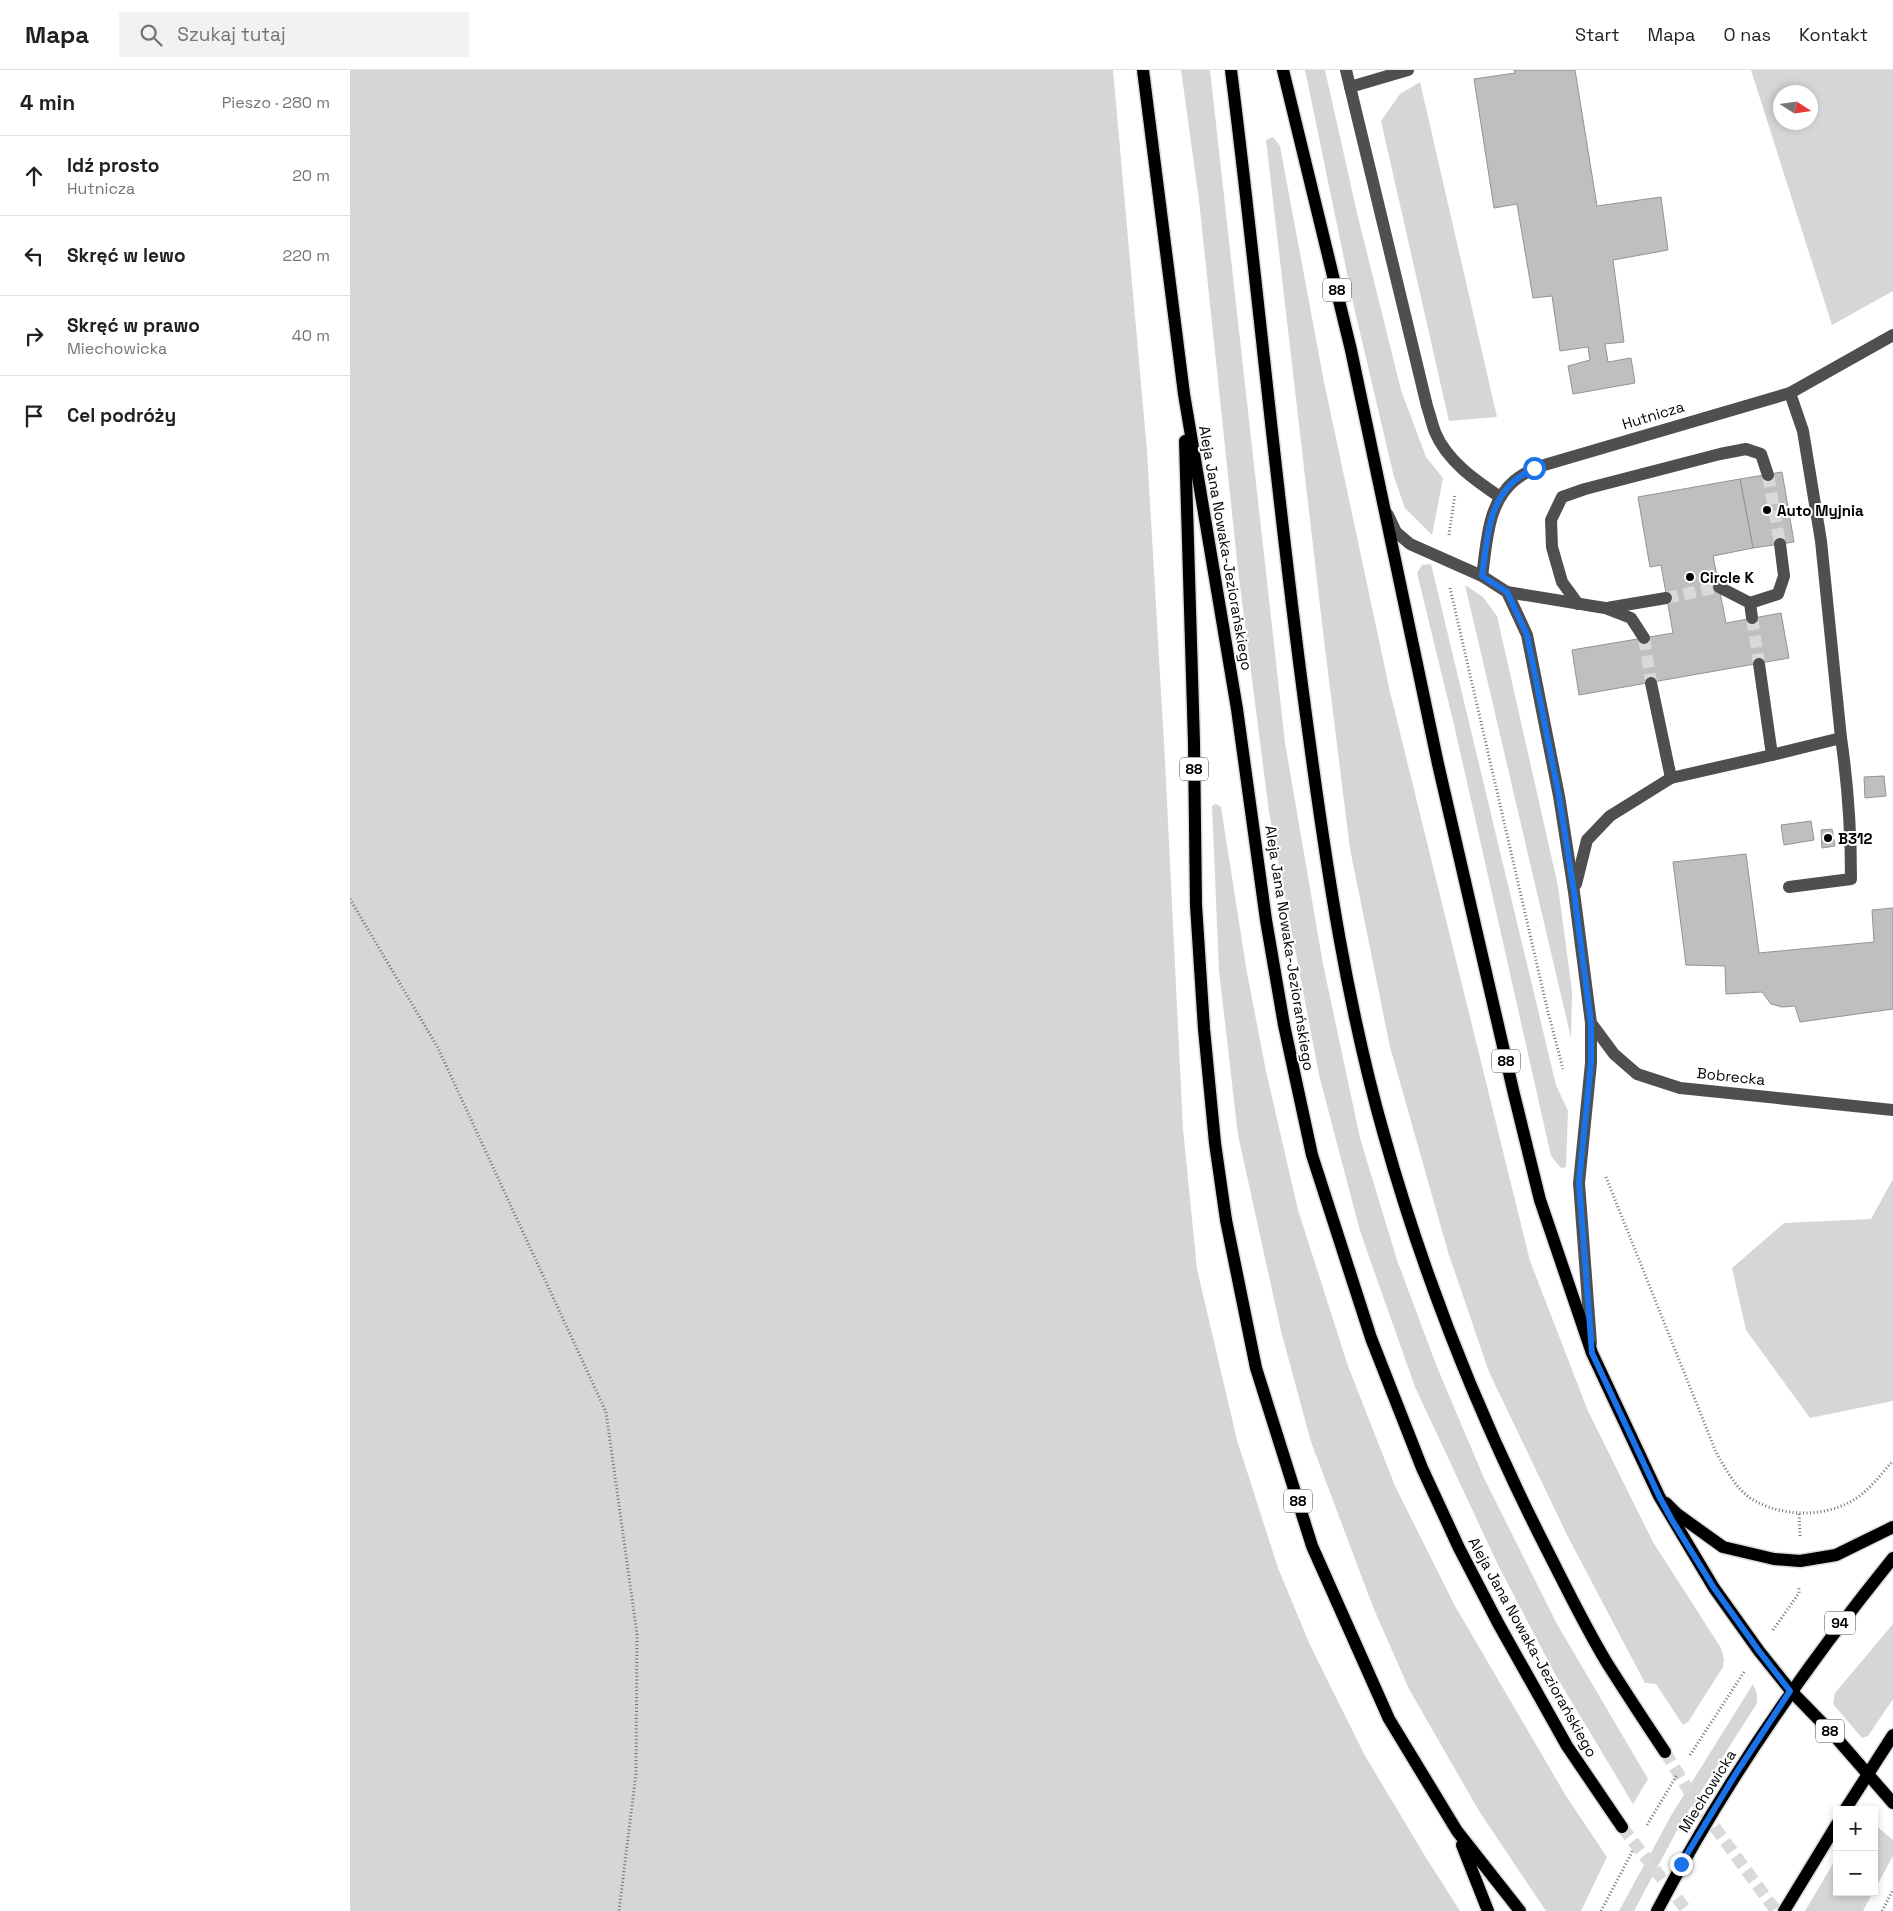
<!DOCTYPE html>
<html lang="pl">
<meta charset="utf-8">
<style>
:root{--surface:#fff;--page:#f2f2f2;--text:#202124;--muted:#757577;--line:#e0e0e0}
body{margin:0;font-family:"Space Grotesk",sans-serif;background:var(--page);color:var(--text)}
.controls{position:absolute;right:15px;bottom:15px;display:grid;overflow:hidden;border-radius:0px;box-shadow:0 2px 8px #0003}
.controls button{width:45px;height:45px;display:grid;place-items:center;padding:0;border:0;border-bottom:1px solid var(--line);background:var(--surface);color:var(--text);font:25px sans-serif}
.compass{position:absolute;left:1423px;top:15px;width:45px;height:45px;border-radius:50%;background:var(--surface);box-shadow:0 2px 8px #0003;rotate:102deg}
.stop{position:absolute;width:15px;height:15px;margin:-11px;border:4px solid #1a73e8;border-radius:50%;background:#fff}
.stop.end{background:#1a73e8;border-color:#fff;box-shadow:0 1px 5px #0008}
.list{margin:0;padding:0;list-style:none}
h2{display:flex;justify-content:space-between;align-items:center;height:65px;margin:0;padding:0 20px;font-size:21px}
h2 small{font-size:16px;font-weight:400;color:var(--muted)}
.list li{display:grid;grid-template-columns:32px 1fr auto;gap:15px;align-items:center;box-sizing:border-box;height:80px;padding:0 20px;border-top:1px solid var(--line)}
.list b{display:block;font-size:19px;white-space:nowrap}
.list p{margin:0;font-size:16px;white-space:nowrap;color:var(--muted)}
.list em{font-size:16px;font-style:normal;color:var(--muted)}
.icon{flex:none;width:28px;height:28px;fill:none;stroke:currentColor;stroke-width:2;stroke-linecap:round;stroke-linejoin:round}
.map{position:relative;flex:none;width:1543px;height:1841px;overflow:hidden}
header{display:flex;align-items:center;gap:30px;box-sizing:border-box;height:70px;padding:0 25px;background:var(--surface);border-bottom:1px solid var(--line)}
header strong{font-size:24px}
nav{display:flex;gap:28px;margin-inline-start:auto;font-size:18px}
.search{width:350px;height:45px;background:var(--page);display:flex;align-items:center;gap:12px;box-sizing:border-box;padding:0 18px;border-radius:0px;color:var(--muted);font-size:19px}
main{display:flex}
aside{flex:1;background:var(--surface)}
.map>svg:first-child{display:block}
</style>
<header>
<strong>Mapa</strong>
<div class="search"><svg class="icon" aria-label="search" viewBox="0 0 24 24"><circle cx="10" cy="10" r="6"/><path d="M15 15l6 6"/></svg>Szukaj tutaj</div>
<nav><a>Start</a><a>Mapa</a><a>O nas</a><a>Kontakt</a></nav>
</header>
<main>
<aside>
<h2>4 min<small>Pieszo · 280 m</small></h2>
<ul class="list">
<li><svg class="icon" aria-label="ahead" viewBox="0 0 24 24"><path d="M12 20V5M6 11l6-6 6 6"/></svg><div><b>Idź prosto</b><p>Hutnicza</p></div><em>20 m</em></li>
<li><svg class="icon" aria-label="left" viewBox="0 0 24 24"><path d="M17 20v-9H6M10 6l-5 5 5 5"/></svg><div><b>Skręć w lewo</b></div><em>220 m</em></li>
<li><svg class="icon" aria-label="right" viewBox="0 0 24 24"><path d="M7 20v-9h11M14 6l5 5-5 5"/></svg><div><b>Skręć w prawo</b><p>Miechowicka</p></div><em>40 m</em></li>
<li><svg class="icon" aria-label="arrive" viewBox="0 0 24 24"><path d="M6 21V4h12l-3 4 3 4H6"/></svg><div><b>Cel podróży</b></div></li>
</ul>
</aside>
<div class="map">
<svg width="1543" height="1841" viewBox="0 0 1543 1841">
<rect width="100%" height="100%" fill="#fff"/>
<g fill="#d6d6d6" fill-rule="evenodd">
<polygon points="0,0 763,0 797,381 815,691 833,1059 847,1199 887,1370 928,1498 960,1575 1014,1684 1075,1786 1110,1841 0,1841"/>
<polygon points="831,0 860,0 935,673 973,894 1010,1068 1047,1190 1087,1297 1134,1408 1207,1554 1298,1709 1283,1734 1205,1604 1149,1497 1065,1317 1010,1161 969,1005 919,742 888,500 849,130"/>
<polygon points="955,0 975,0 1007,143 1051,320 1076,387 1093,408 1082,465 1055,438 1044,407 1004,237"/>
<path d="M1401 0H1543V221L1482 255ZM1430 22H1460V52H1430Z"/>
<polygon points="1070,12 1147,347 1099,351 1031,51 1050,24"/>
<polygon points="923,67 930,76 974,312 1040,622 1180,1191 1238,1341 1303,1472 1371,1578 1374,1590 1373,1597 1338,1652 1333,1655 1306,1614 1295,1613 1218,1467 1139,1302 1098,1182 1040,977 1000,779 973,562 916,70"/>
<polygon points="1081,494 1206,1015 1218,1041 1216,1097 1211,1098 1201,1086 1105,659 1067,503 1072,495"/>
<polygon points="1115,515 1133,527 1147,546 1208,816 1222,921 1221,968"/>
<polygon points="866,734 871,737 897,903 916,1001 948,1140 998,1296 1045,1416 1105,1536 1216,1726 1257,1787 1231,1841 1196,1841 1129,1741 1059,1619 1023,1537 961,1372 931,1261 888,1065 869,901 862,736"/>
<polygon points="1543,1109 1543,1331 1460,1348 1396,1260 1382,1198 1434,1153 1521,1149"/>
<polygon points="1543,1554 1543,1629 1518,1666 1512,1668 1483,1634 1485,1623"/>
<polygon points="1403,1614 1407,1624 1407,1633 1331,1753 1284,1841 1269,1841 1322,1744"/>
<polygon points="1524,1754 1543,1770 1543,1786 1524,1821"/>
<polygon points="1487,1787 1487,1822 1523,1822 1513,1841 1455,1841"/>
</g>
<g fill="#bfbfbf" stroke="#939393">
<polygon points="1164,0 1225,0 1247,136 1311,127 1318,180 1263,190 1274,272 1255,274 1258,292 1281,288 1285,313 1223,324 1218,296 1240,290 1238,277 1210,281 1202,226 1183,228 1167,134 1144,138 1124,9 1165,3"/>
<polygon points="1432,402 1444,472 1403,478 1390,409"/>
<polygon points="1390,409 1403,478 1363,486 1376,553 1431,543 1439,588 1229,625 1222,580 1323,563 1311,495 1300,497 1288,427"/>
<polygon points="1534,706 1536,726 1515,728 1514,707"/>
<polygon points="1461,751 1464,770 1434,775 1431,755"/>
<polygon points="1482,759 1485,776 1472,778 1471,760"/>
<polygon points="1396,784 1409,883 1524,872 1522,840 1543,838 1543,939 1450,952 1445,936 1432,937 1421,934 1412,922 1376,924 1375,896 1336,895 1323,792"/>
</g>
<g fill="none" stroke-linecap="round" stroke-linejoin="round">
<g stroke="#d9d9d9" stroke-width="12" stroke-dasharray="12 6" stroke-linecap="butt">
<polyline points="1418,405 1430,474"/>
<polyline points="1316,528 1369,517"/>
<polyline points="1402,548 1409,594"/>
<polyline points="1294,568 1301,613"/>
</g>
<g stroke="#d9d9d9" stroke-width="12" stroke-dasharray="12 6" stroke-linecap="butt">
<polyline points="1315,1682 1342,1726 1426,1841"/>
<polyline points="1272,1757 1337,1841"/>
</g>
<defs>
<g id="major">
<polyline points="793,0 834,324 887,639 916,850 934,955 962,1085 1021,1268 1072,1398 1109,1478 1148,1553 1217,1676 1272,1757"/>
<path d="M881 0C909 222 928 445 959 667 977 801 997 935 1034 1065 1074 1208 1128 1344 1195 1476 1215 1515 1234 1555 1257 1593 1276 1623 1295 1652 1315 1682"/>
<polyline points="933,0 1001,280 1088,694 1163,1020 1190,1130 1242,1283 1309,1426 1364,1518 1409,1581 1441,1621 1482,1663 1543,1733"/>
<polyline points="835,371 844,673 846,835 854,959 865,1073 876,1150 906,1298 962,1476 1039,1649 1107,1761 1170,1841"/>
<polyline points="1316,1433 1327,1444 1373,1477 1424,1489 1450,1491 1486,1485 1543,1457"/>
<polyline points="1495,1740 1543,1665"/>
<polyline points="1112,1775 1138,1841"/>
<path d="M1307 1841C1373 1715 1454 1598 1543 1488"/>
<polyline points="1434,1841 1487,1754"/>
</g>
</defs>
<use href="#major" stroke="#dbdbdb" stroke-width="15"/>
<g stroke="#717171" stroke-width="3" stroke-dasharray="1 2.5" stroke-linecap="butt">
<polyline points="1099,465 1105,424"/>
<polyline points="1100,518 1197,938 1213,999"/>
<polyline points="0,829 88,978 256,1342 287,1564 286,1703 269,1841"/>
<path d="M1256 1107 1366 1382C1375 1398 1385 1417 1400 1428 1431 1447 1471 1448 1502 1431 1518 1422 1531 1404 1543 1391"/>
<polyline points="1449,1444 1450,1466"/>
<polyline points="1423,1560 1449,1523 1449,1517"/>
<polyline points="1340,1685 1394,1602"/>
<polyline points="1297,1755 1327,1705"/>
<polyline points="1251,1841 1283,1780"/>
<polyline points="1532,1841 1543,1820"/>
</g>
<g stroke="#4f4f4f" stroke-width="12">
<path d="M996 0 1077 336C1080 345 1082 354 1085 362 1097 391 1125 410 1150 427"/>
<polyline points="1000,17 1058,0"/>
<polyline points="1038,445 1046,462 1060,474 1132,506 1157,522 1177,565 1209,726 1224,822 1241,953 1241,993 1229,1113 1241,1273"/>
<path d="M1132 506C1137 473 1137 434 1164 411 1170 406 1177 402 1184 398L1440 323 1543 265"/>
<polyline points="1369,517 1400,533 1402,548"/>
<polyline points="1157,522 1255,538 1281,548 1294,568"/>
<polyline points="1400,533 1428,524 1434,506 1430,474"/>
<polyline points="1228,534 1212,512 1202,477 1201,450 1212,427 1235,419 1370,384 1396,379 1411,384 1418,405"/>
<polyline points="1257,538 1316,528"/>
<polyline points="1422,685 1491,668 1471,471 1453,361 1440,323"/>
<polyline points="1321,708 1422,685 1409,594"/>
<polyline points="1226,814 1237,770 1260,746 1321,708 1301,613"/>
<path d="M1439 817 1501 809C1501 762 1498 715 1491 668"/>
<polyline points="1241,953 1264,984 1287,1004 1330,1018 1543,1040"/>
</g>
<use href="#major" stroke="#000" stroke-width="12"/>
</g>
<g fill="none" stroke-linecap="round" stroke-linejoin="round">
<path stroke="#1a73e8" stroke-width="6" d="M1184 398C1177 402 1170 406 1164 411 1137 435 1137 473 1132 506L1157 522 1177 565 1209 726 1224 822 1241 953V993L1229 1112 1242 1283 1309 1426 1322 1450 1364 1518 1409 1581 1440 1621 1385 1705 1331 1794"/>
</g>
<g fill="#000" stroke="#fff" stroke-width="2">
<circle cx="1417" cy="440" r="5"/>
<circle cx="1340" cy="507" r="5"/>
<circle cx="1478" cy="768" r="5"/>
</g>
<g text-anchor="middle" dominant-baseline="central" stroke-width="4" stroke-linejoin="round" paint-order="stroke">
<g fill="#fff" stroke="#4c4c4c" stroke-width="1">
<rect x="973" y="208.5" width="28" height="23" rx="4"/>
<rect x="830" y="687.5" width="28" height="23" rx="4"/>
<rect x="1142" y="979.5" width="28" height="23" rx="4"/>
<rect x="934" y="1419.5" width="28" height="23" rx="4"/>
<rect x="1475" y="1541.5" width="30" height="23" rx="4"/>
<rect x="1466" y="1649.5" width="28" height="23" rx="4"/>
</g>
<g font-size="14" font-weight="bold" fill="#000">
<text x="987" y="220">88</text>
<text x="844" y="699">88</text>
<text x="1156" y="991">88</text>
<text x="948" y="1431">88</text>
<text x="1490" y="1553">94</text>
<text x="1480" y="1661">88</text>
</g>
<g font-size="15" fill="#000" stroke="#fff">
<text transform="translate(1303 345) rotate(-17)">Hutnicza</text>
<text transform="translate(876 478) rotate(80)">Aleja Jana Nowaka-Jeziorańskiego</text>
<text transform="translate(940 878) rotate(81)">Aleja Jana Nowaka-Jeziorańskiego</text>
<text transform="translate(1381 1006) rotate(6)">Bobrecka</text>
<text transform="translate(1183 1577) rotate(61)">Aleja Jana Nowaka-Jeziorańskiego</text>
<text transform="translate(1357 1721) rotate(-58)">Miechowicka</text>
</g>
<g font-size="15" font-weight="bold" fill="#000" stroke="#fff" text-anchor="start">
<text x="1427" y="440">Auto Myjnia</text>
<text x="1350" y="507">Circle K</text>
<text x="1488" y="768">B312</text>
</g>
</g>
</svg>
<div class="controls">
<button>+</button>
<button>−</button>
</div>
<svg class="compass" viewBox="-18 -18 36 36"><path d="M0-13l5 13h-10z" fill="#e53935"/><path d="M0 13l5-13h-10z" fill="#757577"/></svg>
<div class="stop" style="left:1184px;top:398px"></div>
<div class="stop end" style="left:1331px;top:1794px"></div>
</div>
</main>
